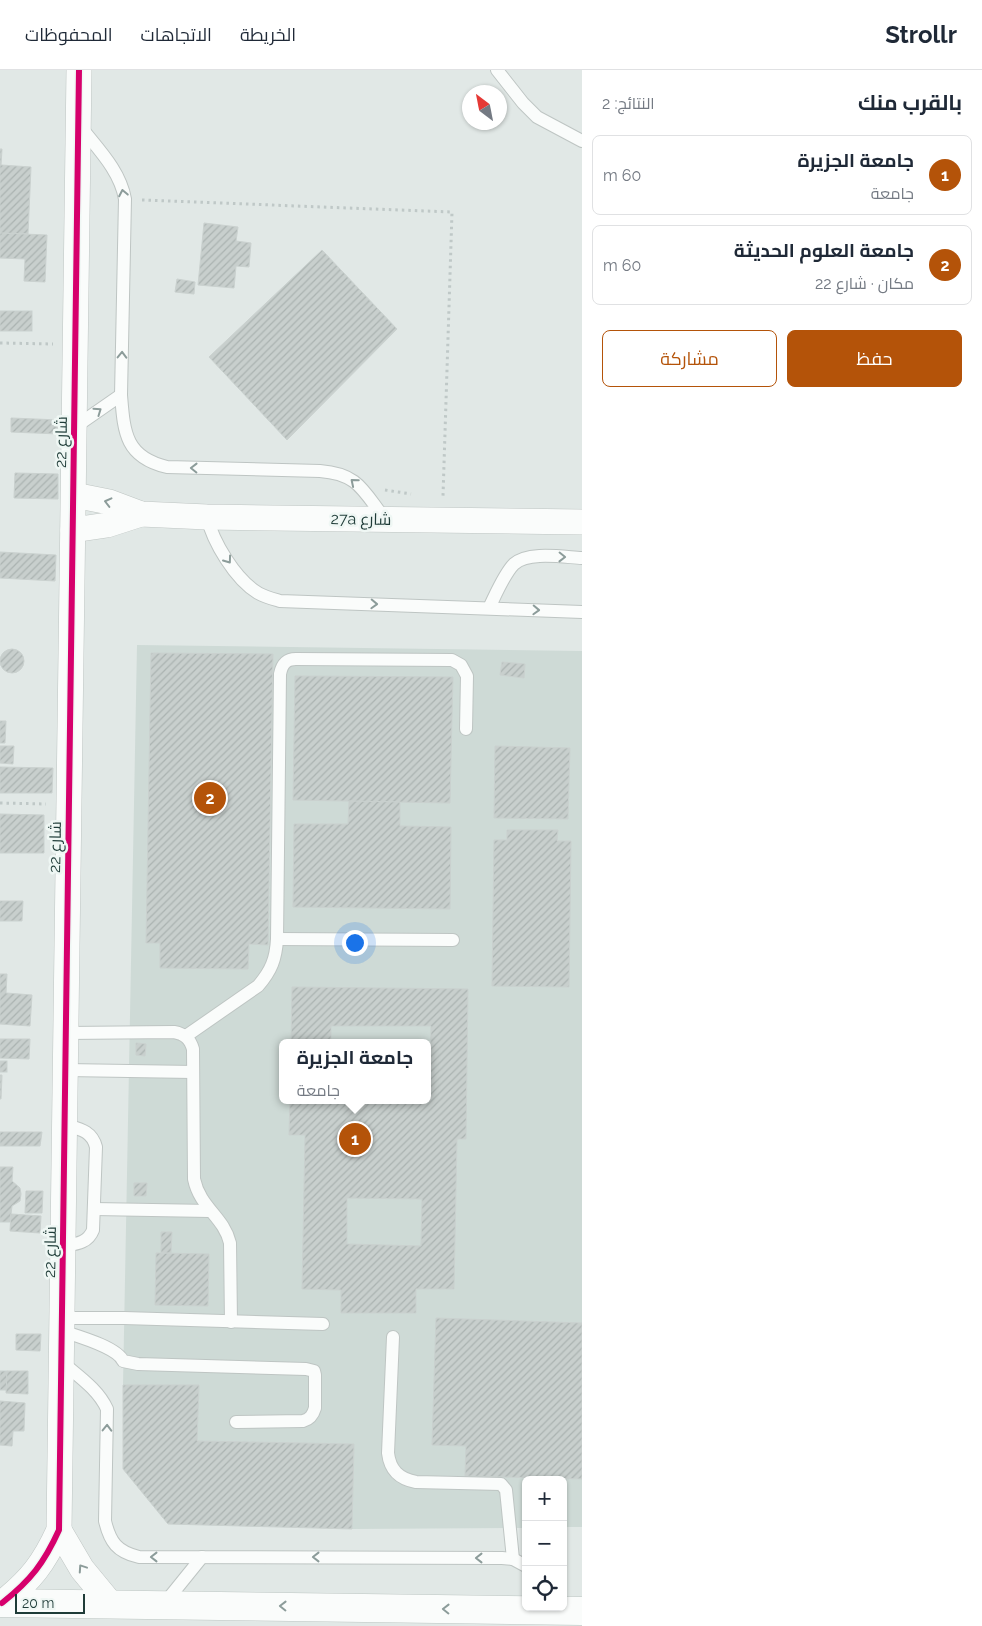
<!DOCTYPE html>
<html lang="ar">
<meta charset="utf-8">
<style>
:root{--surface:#fff;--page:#f6f6f7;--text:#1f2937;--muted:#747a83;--line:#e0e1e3;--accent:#b45309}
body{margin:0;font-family:Raleway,Cairo,sans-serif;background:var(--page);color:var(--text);direction:rtl}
.controls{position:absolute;right:15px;bottom:15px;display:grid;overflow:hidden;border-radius:8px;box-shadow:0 1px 4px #0004}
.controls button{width:45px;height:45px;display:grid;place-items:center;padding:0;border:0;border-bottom:1px solid var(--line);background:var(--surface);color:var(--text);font:25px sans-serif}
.compass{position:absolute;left:462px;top:15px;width:45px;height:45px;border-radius:50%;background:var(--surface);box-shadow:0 1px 4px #0004;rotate:328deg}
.scale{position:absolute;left:15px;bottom:12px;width:70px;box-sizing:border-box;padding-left:5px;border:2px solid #1f3c38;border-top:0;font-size:14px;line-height:18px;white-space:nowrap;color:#1f3c38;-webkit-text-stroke:4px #eff7f4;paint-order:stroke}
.you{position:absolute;left:354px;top:872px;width:18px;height:18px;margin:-12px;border:4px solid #fff;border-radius:50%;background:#1a73e8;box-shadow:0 0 0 8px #1a73e833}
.badge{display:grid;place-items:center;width:32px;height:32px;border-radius:50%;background:var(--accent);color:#fff;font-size:16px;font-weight:700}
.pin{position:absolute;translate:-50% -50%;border:2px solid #fff;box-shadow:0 1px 5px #0006}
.popup{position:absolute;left:279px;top:969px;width:152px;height:65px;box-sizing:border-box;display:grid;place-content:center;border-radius:8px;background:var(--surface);filter:drop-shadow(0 1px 4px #0005);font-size:16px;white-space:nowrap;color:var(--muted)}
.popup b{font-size:19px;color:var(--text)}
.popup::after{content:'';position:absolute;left:50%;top:100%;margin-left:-10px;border:10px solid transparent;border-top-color:var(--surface)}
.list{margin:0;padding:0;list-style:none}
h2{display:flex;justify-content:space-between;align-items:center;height:65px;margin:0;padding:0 20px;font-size:21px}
h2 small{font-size:16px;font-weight:400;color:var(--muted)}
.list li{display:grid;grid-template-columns:32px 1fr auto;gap:15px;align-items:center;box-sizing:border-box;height:80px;margin:0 10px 10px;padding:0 10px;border:1px solid var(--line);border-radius:8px}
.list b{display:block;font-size:19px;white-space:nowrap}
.list p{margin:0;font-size:16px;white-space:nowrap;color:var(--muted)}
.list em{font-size:16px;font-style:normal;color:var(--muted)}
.actions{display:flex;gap:10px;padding:15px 20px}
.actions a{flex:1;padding:11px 0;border:1px solid var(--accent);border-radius:8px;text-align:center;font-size:18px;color:var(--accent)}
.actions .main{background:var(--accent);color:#fff}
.icon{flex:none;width:28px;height:28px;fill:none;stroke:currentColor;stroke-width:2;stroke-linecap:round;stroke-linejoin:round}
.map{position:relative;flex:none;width:582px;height:1556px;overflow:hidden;direction:ltr}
header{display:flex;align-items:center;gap:30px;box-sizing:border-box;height:70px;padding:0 25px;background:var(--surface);border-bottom:1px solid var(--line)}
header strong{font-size:24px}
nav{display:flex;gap:28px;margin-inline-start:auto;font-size:18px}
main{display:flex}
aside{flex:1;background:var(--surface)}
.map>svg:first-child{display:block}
</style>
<header>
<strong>Strollr</strong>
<nav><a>الخريطة</a><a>الاتجاهات</a><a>المحفوظات</a></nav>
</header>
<main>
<aside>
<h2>بالقرب منك<small>النتائج: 2</small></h2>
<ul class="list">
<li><span class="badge">1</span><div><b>جامعة الجزيرة</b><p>جامعة</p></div><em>60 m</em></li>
<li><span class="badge">2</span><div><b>جامعة العلوم الحديثة</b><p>مكان · شارع 22</p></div><em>60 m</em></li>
</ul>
<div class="actions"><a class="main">حفظ</a><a>مشاركة</a></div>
</aside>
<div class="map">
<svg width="582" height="1556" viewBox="0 0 582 1556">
<defs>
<pattern id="building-hatch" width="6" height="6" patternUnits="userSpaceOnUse" patternTransform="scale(1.25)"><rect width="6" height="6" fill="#c8cfcd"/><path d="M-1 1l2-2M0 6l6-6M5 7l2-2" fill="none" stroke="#abb3b1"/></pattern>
</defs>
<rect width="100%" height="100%" fill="#e1e8e6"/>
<path fill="#cedad6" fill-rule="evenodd" d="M137 575 582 581V1457H563V1410H526V1458L352 1459 354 1374 197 1371 198 1315H123ZM282 973H428V1030H282Z"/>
<g fill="url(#building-hatch)" stroke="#cad1cf" fill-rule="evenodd">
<polygon points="0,79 2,79 1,95 31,97 28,164 0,163"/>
<polygon points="204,153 238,157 236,171 251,173 249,197 236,196 234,218 198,215"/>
<polygon points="0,163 47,165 45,212 24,211 25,189 0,188"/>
<polygon points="322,180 397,259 287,370 209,287"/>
<polygon points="177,209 195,212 194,224 175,222"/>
<rect x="0" y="241" width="32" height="20"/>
<polygon points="11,348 59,350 59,364 11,362"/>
<polygon points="15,403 58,404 58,429 14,428"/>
<polygon points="0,482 56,485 55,511 0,508"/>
<circle cx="12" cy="591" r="12"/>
<polygon points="151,583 273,584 268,875 249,874 248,899 160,898 160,873 146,873"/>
<polygon points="502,592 525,594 524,608 500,605"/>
<polygon points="295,606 453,607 450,733 293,730"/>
<polygon points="0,651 6,651 5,673 0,673"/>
<polygon points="0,676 14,676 13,694 0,693"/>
<polygon points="495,676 570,678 568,749 494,748"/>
<polygon points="0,697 53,698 52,723 0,723"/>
<polygon points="349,731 400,732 400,756 451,757 450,839 293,837 294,754 348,754"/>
<polygon points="0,744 44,745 44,783 0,783"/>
<polygon points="507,760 558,760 557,771 571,771 569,917 492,916 494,770 507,770"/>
<polygon points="0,831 23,831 22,851 0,851"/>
<polygon points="0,904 7,904 6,923 32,925 30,956 0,954"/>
<path d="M292 917 468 919 466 1069H457L454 1219H416V1243H341V1220L302 1219 305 1065H289L290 1030H428V1023H430L431 956H331V973H291ZM347 1128 422 1129 421 1176 347 1174Z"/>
<polygon points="0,969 30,969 29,989 0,988"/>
<polygon points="136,973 146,974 145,986 136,985"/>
<rect x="0" y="991" width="7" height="11"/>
<polygon points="0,1005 2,1005 1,1029 0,1029"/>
<polygon points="0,1062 42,1062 40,1076 0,1076"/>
<polygon points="0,1097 13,1097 12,1111 20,1118 21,1124 20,1131 12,1136 10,1152 0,1152"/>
<polygon points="134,1113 147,1113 146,1126 134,1126"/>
<polygon points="26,1121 43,1121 42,1143 25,1143"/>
<polygon points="11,1144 41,1146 40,1163 10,1161"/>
<polygon points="161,1162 172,1162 171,1183 161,1183"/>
<polygon points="156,1183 209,1184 208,1236 155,1235"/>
<polygon points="436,1248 582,1253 582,1409 465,1406 466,1376 432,1375"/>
<polygon points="16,1264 41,1264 40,1281 16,1280"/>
<rect x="0" y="1301" width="7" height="19"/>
<polygon points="7,1301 28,1301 28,1324 6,1323"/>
<polygon points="123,1315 199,1315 197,1371 354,1374 352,1459 168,1454 123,1399"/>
<polygon points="0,1331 25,1333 24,1361 13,1361 12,1376 0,1375"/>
</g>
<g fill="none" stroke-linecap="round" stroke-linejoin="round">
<defs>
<g id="lane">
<polyline points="497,0 523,33 537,47 582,71"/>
<path d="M80 56C97 78 120 100 125 129L121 325C124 362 125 387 167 397L320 401C359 404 363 421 385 449"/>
<polyline points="75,357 121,325"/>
<path d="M207 447C213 472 235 509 258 523 265 527 273 529 280 531L582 542"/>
<path d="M489 538C495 526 504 504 514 494 528 481 563 487 582 488"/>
<polyline points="277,869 453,870"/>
<path d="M66 963 174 962C185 964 190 969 193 979L194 1109C200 1138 224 1147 230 1173L231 1252"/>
<path d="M186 966 258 916C271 901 276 889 277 869L280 604C282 594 286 589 296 589L452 590 461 595 467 606 466 659"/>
<polyline points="66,1000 193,1002"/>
<polyline points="94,1139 210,1141"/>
<path d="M64 1176C76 1174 88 1173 93 1160L96 1077C92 1061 80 1059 66 1055"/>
<polyline points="62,1248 124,1248 323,1254"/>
<path d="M62 1261C77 1266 117 1277 123 1291L138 1294 306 1299 314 1301 315 1305V1338C313 1345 310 1349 303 1351L236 1352"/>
<path d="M393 1267 388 1383C390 1400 399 1409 416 1412L501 1414 506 1420 513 1489"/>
<path d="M62 1292C78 1306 98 1319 107 1339L105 1451C110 1472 117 1482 139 1487L502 1488 513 1489 526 1496"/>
<polyline points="164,1534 202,1487"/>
</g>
<g id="street">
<polyline points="74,425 109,432 141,444 207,447 582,452"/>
<polyline points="73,460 107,455 141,444"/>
<polyline points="59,1460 82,1499 110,1533"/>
<path d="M2 1533C31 1510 44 1493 59 1460L79 0"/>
</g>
<polyline id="secondary" points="0,1533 582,1541"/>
</defs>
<use href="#lane" stroke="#bec5c3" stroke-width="14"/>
<use href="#street" stroke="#bec5c3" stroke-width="26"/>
<use href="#secondary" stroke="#bdc6c3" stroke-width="29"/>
<g stroke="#bfc8c7" stroke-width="3" stroke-dasharray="2.5 4" stroke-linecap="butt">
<polyline points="142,130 452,142 443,426"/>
<polyline points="0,273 53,274"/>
<polyline points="385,420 411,424"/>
<polyline points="0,733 46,734"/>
</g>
<use href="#lane" stroke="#fafcfb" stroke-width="12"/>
<use href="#street" stroke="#fafcfb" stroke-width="25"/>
<use href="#secondary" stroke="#fafcfb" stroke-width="28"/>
<defs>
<path id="cycleway" d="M2 1533C31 1510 44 1493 59 1460L79 0"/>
</defs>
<use href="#cycleway" stroke="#eff7f4" stroke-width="9"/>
<use href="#cycleway" stroke="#d6006c" stroke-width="6"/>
</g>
<defs><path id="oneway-chevron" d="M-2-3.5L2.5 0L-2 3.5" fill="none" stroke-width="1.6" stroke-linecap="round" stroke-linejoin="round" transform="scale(1.25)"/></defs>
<g stroke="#8c9c9a">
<use href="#oneway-chevron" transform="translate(123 123) rotate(-101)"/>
<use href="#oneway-chevron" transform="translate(122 285) rotate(-89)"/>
<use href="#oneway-chevron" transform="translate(98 341) rotate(-35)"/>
<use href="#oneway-chevron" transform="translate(194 398) rotate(-179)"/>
<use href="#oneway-chevron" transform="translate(354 412) rotate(-140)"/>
<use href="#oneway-chevron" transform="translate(108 432) rotate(-166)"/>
<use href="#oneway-chevron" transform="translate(562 487) rotate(1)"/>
<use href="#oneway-chevron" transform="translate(228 490) rotate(54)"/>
<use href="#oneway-chevron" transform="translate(374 534) rotate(2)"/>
<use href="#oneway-chevron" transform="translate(536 540) rotate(2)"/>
<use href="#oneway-chevron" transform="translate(107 1358) rotate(-89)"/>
<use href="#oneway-chevron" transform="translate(154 1487) rotate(180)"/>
<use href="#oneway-chevron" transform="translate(316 1487) rotate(-180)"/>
<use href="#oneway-chevron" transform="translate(479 1488) rotate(-180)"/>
<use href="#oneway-chevron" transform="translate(82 1498) rotate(-124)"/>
<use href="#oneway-chevron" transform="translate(283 1536) rotate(-179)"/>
<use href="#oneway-chevron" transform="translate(446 1539) rotate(-179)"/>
</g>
<g text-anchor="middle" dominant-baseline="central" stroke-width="5" stroke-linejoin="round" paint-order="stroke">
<g font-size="16" fill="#1f3c38" stroke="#eff7f4">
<text transform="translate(61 372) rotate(-89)">شارع 22</text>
<text transform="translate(361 449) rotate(1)">27a شارع</text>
<text transform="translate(55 777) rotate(-89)">شارع 22</text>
<text transform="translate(50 1182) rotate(-89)">شارع 22</text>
</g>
</g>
</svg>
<div class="controls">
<button>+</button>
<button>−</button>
<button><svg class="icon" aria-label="locate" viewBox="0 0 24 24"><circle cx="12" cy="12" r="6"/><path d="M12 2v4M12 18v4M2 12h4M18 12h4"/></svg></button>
</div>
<svg class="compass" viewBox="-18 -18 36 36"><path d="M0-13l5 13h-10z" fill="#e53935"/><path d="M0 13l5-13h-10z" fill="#747a83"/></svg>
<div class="scale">20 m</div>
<div class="you"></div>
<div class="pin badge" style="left:355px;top:1069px">1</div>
<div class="popup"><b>جامعة الجزيرة</b>جامعة</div>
<div class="pin badge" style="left:210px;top:728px">2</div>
</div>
</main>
